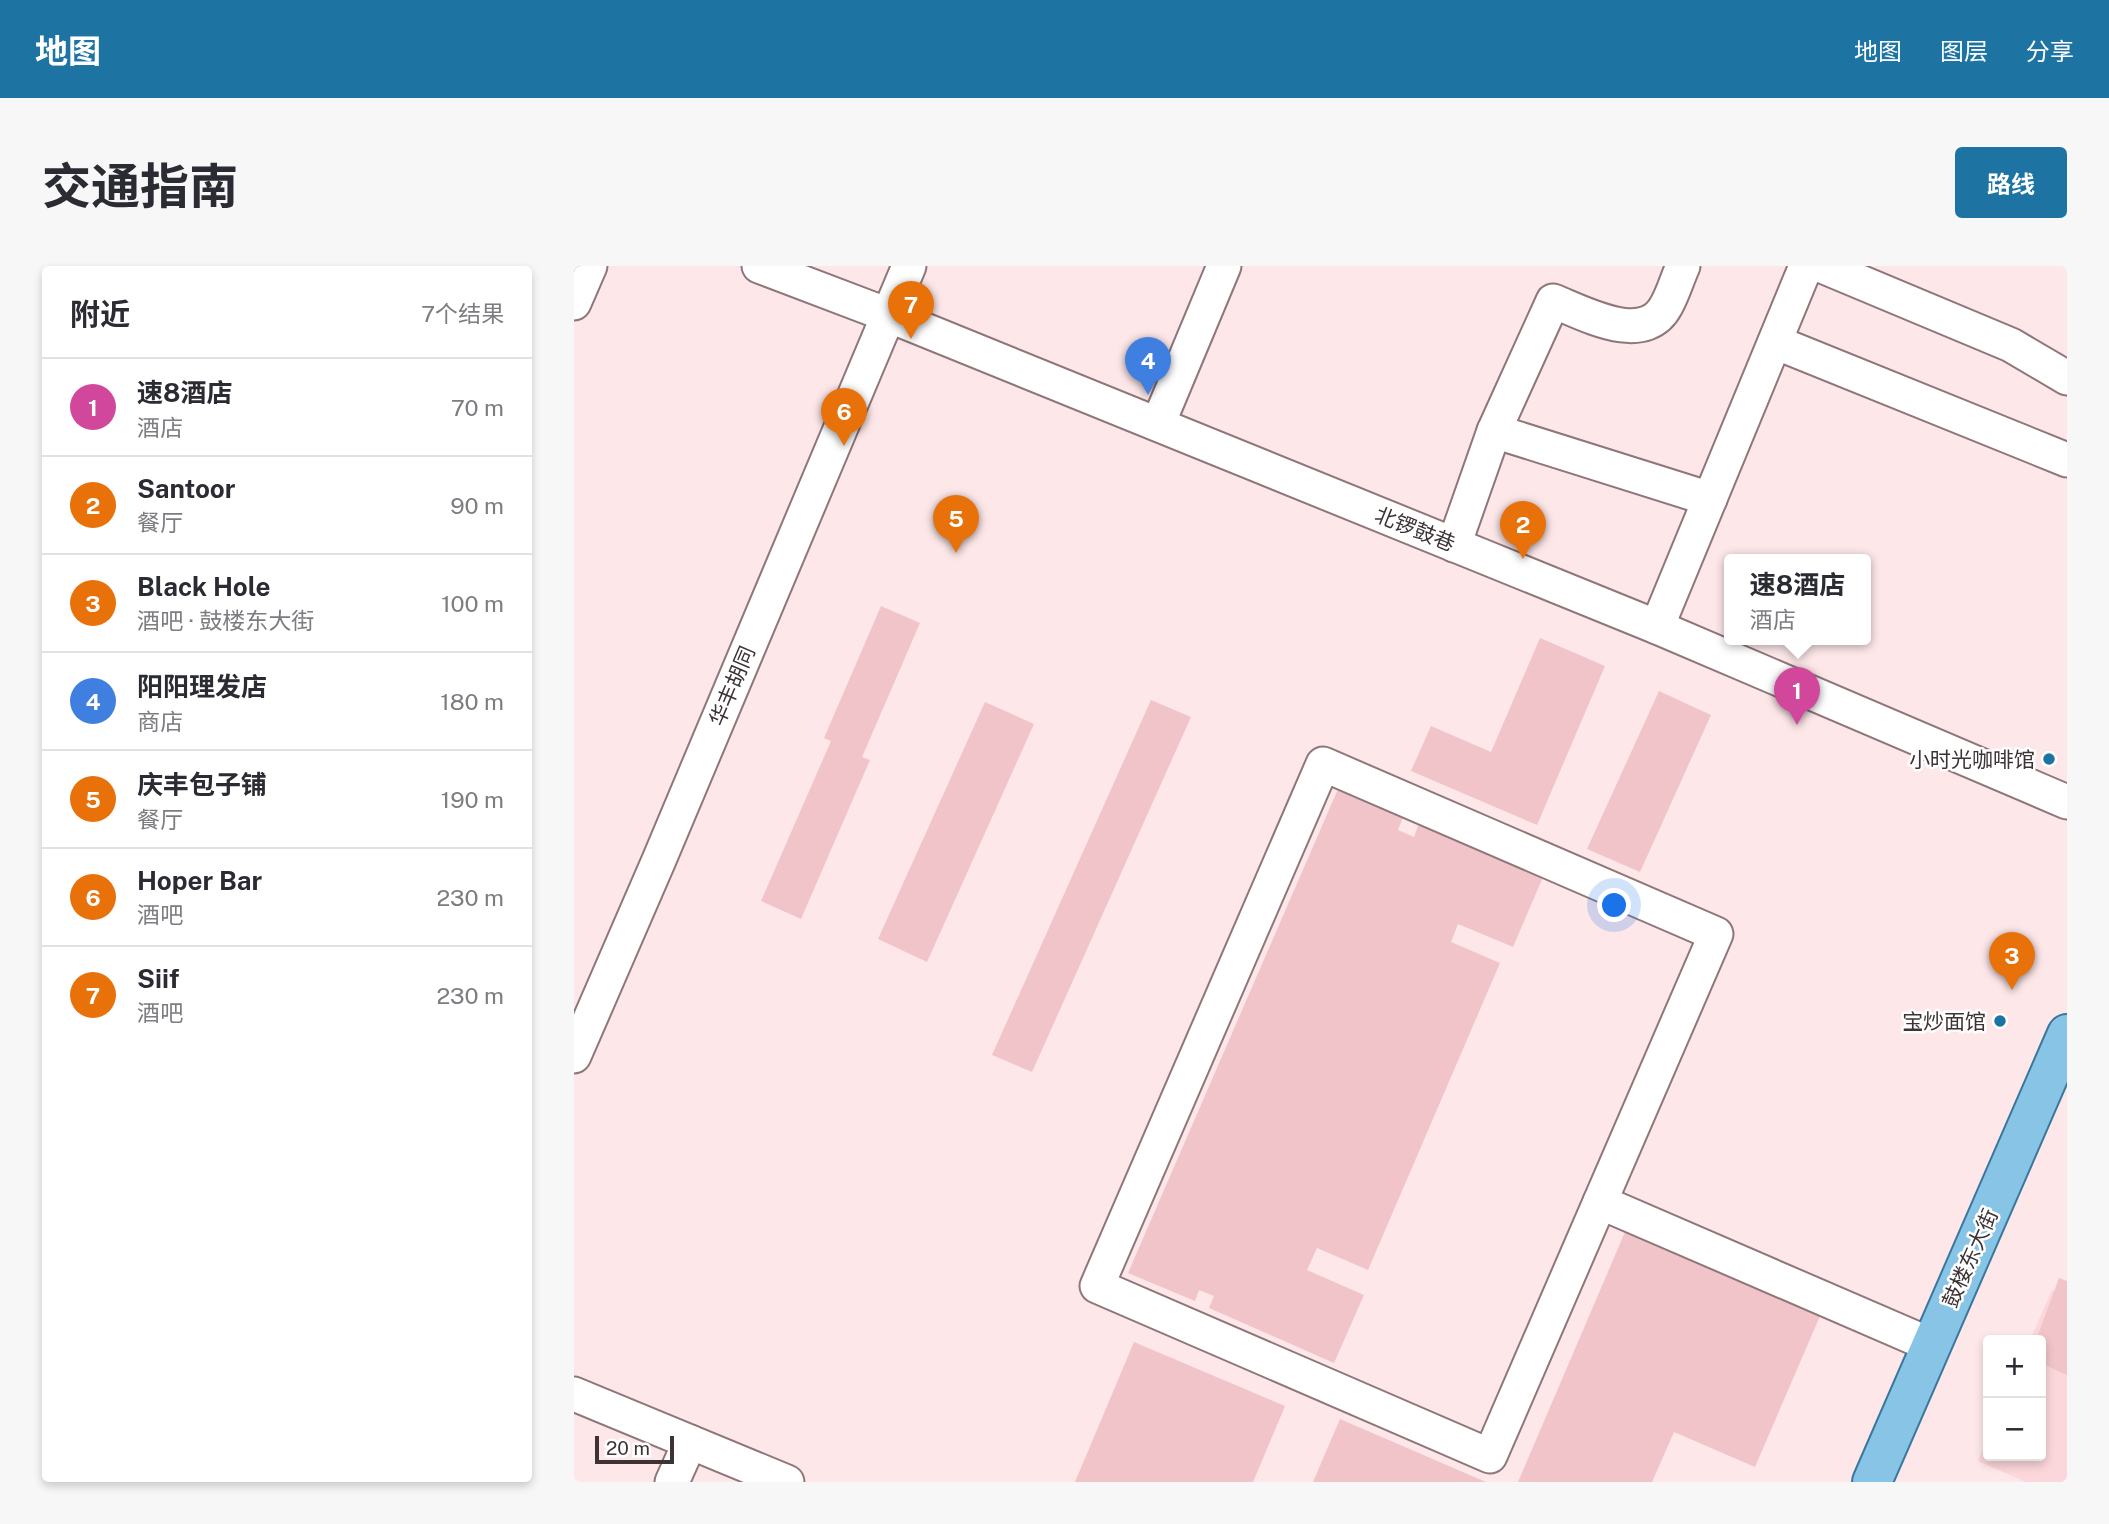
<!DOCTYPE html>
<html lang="zh">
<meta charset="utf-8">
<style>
:root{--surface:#fff;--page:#f7f7f7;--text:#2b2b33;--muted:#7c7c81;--line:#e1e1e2;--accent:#1d74a3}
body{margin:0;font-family:"Public Sans","Noto Sans SC",sans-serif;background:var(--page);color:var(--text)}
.controls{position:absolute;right:21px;bottom:21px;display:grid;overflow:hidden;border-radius:7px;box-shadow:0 4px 10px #0003}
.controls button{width:63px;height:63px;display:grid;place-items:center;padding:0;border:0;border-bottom:2px solid var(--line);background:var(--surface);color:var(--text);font:35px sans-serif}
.scale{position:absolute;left:21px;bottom:18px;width:79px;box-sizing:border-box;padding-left:7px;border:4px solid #3d3334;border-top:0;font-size:19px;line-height:24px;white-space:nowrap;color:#3d3334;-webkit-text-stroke:5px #fff;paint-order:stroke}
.you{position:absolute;left:1041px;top:640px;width:24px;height:24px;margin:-18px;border:5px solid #fff;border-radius:50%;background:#1a73e8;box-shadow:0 0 0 10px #1a73e833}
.badge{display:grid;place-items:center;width:46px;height:46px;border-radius:50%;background:var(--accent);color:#fff;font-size:23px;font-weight:700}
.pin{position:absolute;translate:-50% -58px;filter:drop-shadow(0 2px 4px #0008)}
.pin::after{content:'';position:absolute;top:37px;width:24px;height:21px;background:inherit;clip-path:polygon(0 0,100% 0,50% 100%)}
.popup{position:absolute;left:1150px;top:288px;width:147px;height:91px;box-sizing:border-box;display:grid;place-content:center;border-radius:7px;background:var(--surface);filter:drop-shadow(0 2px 5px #0005);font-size:23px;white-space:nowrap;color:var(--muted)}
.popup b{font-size:26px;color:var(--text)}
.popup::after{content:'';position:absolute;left:50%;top:100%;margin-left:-14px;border:14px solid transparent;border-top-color:var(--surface)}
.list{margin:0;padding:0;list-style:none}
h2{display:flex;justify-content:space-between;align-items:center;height:91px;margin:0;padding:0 28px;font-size:30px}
h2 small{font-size:23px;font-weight:400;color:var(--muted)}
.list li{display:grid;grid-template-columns:46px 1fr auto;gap:21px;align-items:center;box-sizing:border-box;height:98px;padding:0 28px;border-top:2px solid var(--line)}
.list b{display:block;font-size:26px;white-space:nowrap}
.list p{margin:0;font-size:23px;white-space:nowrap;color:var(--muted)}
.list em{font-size:23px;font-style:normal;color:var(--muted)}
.map{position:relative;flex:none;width:1493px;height:1216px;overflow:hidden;border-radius:7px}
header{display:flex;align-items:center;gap:42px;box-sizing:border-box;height:98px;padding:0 35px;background:var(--accent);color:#fff}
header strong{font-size:33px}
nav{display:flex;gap:38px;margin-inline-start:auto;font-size:24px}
.intro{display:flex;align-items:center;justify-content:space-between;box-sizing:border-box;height:168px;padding:0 42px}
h1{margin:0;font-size:49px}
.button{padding:18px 32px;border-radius:7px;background:var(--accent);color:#fff;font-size:24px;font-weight:700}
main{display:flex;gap:42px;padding:0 42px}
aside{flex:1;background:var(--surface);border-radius:7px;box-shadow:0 4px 10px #0003}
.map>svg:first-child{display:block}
</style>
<header>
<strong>地图</strong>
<nav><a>地图</a><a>图层</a><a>分享</a></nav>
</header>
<div class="intro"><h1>交通指南</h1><a class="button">路线</a></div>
<main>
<aside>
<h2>附近<small>7个结果</small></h2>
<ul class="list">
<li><span class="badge" style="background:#d1479c">1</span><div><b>速8酒店</b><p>酒店</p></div><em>70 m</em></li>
<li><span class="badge" style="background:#e8710a">2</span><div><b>Santoor</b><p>餐厅</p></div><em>90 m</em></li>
<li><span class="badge" style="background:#e8710a">3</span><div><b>Black Hole</b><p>酒吧 · 鼓楼东大街</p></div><em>100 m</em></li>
<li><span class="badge" style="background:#3f7fe0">4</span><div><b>阳阳理发店</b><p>商店</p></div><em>180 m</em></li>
<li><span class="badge" style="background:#e8710a">5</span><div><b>庆丰包子铺</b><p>餐厅</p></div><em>190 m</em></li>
<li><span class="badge" style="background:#e8710a">6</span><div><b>Hoper Bar</b><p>酒吧</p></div><em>230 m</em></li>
<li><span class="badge" style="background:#e8710a">7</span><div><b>Siif</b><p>酒吧</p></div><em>230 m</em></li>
</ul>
</aside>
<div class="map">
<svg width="1493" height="1216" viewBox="0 0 1493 1216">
<rect width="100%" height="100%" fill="#fde7e9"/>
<polygon fill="#fbd6da" points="1478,1024 1493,1031 1493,1216 1452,1216 1404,1195 1414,1171 1414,1190 1467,1190 1467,1074 1456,1074"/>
<g fill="#f1c4c9">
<polygon points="307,340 346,357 288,491 296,494 227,653 187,635 257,475 250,472"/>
<polygon points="966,372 1031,400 963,559 837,505 857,460 917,486"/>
<polygon points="1085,425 1137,449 1066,606 1013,583"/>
<polygon points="577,434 617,451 458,806 418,789"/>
<polygon points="411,436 460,458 353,696 304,673"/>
<polygon points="764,523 829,551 824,564 840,571 845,557 969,611 939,681 884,658 877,676 926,697 794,1004 743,982 733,1004 790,1029 760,1097 635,1042 640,1030 625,1024 621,1035 554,1007"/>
<polygon points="1051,966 1246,1050 1181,1201 1100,1166 1078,1216 944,1216"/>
<polygon points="1485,1012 1493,1015 1493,1109 1467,1097 1467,1074 1462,1074"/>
<polygon points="560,1076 711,1140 679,1216 501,1216"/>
<polygon points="766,1153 912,1216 739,1216"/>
</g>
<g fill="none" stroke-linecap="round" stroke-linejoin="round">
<defs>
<g id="minor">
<polyline points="185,0 314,49 1083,361 1493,536"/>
<polyline points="1248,0 1437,79 1493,112"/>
<polyline points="0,37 16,0"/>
<polyline points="1201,76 1493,194"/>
<polyline points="584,158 650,0"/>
<path d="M920 165 979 35C1010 47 1070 81 1092 40 1099 28 1103 13 1109 0"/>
<polyline points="880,279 920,165 1136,233"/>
<polyline points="1083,361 1232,0"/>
<polygon points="749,498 1142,668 916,1190 523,1020"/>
<polyline points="0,790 85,594 335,0"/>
<polyline points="1026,936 1357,1079"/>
<polyline points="0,1128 213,1216"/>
<polyline points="98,1216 116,1176"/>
</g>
<polyline id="major" points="1298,1216 1493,768"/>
</defs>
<use href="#minor" stroke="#8f7679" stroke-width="37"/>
<use href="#major" stroke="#3a779d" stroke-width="42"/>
<use href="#minor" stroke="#fff" stroke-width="33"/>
<use href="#major" stroke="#88c4e6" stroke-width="38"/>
</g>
<g fill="#1d74a3" stroke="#fff" stroke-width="2.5">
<circle cx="1475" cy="493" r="7"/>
<circle cx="1426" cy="755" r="7"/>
</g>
<g text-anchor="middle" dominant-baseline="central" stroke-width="5" stroke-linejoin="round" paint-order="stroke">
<g font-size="21" fill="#3d3334" stroke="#fff">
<text transform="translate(841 263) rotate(22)">北锣鼓巷</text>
<text transform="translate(158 420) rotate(-67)">华丰胡同</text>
<text transform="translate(1396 992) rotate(-66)">鼓楼东大街</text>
</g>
<g font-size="21" fill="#3d3334" stroke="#fff" text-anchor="end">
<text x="1461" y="493">小时光咖啡馆</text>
<text x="1412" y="755">宝炒面馆</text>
</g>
</g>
</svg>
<div class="controls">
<button>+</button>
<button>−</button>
</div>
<div class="scale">20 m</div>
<div class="you"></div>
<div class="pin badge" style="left:1223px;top:459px;background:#d1479c">1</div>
<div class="popup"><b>速8酒店</b>酒店</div>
<div class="pin badge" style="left:949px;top:293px;background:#e8710a">2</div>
<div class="pin badge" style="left:1438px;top:724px;background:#e8710a">3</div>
<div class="pin badge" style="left:574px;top:129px;background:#3f7fe0">4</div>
<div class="pin badge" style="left:382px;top:287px;background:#e8710a">5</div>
<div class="pin badge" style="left:270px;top:180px;background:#e8710a">6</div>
<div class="pin badge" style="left:337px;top:73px;background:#e8710a">7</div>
</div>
</main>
